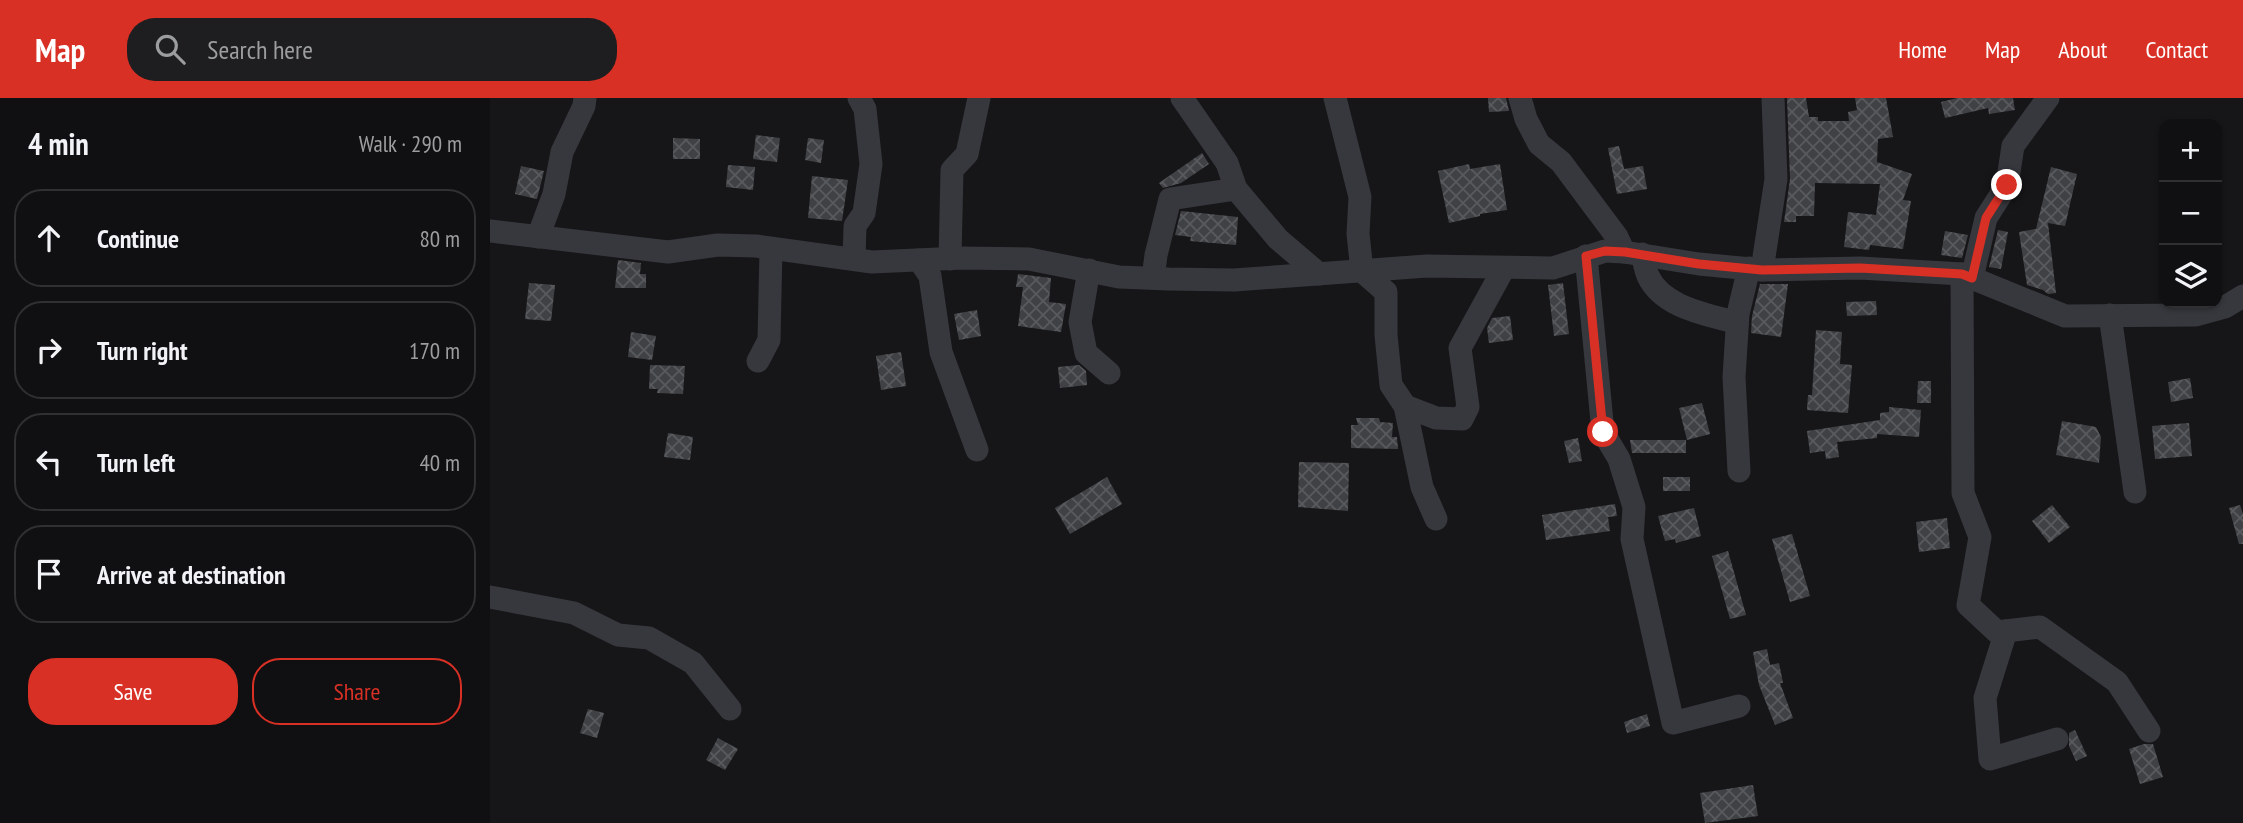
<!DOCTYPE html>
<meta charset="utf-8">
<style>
:root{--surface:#101012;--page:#1e1e20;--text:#f1f3f6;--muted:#9c9d9f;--line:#303032;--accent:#d93025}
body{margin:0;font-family:"PT Sans Narrow",sans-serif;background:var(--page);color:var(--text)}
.controls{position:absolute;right:21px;top:21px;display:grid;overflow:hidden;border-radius:14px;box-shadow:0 2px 5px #0004}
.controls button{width:63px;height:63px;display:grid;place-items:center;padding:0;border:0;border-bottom:2px solid var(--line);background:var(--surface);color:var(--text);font:35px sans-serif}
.stop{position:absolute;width:21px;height:21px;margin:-16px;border:5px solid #d93025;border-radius:50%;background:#fff}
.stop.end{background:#d93025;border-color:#fff;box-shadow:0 2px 7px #0008}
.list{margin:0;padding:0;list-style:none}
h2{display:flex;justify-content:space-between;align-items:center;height:91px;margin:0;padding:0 28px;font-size:30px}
h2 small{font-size:23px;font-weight:400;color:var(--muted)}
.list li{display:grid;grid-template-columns:46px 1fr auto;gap:21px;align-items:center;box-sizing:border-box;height:98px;margin:0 14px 14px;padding:0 14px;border:2px solid var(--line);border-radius:28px}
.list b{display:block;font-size:26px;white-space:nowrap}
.list em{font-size:23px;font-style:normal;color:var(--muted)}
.actions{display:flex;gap:14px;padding:21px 28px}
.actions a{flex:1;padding:16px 0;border:2px solid var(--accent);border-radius:28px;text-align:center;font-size:24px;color:var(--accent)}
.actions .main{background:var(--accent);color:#fff}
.icon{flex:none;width:38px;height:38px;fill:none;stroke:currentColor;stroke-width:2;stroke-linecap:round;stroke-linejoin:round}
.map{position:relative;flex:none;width:1753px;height:725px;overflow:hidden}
header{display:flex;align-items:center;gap:42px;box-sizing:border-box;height:98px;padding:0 35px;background:var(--accent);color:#fff}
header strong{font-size:33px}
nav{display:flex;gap:38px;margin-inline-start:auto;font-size:24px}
.search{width:490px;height:63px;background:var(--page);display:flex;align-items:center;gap:18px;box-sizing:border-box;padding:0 24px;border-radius:28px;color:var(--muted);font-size:26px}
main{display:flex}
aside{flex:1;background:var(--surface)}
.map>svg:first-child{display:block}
</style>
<header>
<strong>Map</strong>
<div class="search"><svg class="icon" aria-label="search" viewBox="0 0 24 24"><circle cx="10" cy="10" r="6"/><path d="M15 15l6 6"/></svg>Search here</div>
<nav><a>Home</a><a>Map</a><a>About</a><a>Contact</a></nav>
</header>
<main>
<aside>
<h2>4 min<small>Walk · 290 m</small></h2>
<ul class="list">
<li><svg class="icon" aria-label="ahead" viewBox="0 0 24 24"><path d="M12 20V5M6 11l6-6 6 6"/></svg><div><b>Continue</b></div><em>80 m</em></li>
<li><svg class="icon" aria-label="right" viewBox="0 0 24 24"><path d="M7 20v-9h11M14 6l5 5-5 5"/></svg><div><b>Turn right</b></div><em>170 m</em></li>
<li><svg class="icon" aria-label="left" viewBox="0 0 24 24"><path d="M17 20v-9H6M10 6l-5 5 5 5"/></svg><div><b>Turn left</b></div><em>40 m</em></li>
<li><svg class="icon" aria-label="arrive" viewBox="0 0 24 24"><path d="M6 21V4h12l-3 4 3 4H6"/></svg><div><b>Arrive at destination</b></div></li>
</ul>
<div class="actions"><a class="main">Save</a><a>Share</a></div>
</aside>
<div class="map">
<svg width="1753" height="725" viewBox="0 0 1753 725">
<defs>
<pattern id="building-cross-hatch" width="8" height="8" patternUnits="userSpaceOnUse" patternTransform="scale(1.75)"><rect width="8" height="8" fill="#404145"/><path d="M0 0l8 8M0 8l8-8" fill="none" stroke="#595a5e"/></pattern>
</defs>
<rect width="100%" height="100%" fill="#161618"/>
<g fill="url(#building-cross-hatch)">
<polygon points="998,0 1016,0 1019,13 999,14"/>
<polygon points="1297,0 1316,0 1319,19 1328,19 1328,23 1359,23 1358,14 1367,12 1365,0 1396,0 1403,39 1388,41 1387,64 1422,76 1413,102 1421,103 1413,151 1380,147 1379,152 1354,149 1358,114 1386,117 1390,86 1325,85 1324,118 1306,118 1306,124 1294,124 1300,81"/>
<polygon points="1467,0 1523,0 1525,12 1499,16 1498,10 1455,20 1451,4"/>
<polygon points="266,37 290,40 287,64 263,61"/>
<polygon points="183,40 210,41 210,61 183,61"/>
<polygon points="318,40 334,42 331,65 315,62"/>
<polygon points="1129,48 1134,71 1153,68 1157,91 1127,96 1118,50"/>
<polygon points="712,55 719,66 691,85 673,90 669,85"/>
<polygon points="979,66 980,71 1010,66 1017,112 990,116 990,118 959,125 948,73"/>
<polygon points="238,67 265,69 263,92 236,89"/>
<polygon points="31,68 54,73 47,101 25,96"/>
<polygon points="1561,69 1587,76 1575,128 1558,125 1566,195 1558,196 1553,192 1537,187 1529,134 1546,131"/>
<polygon points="322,78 358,82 352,123 318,120"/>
<polygon points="691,113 748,119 746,147 700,143 701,139 685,137"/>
<polygon points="1508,132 1518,134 1511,171 1499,169"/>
<polygon points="1455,133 1478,137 1472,160 1451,157"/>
<polygon points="128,162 151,165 150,176 156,176 156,190 125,190"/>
<polygon points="528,176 561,180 559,204 576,206 571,234 528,228 533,189 526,189"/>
<polygon points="39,185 65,187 61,223 35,221"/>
<polygon points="1073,185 1079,236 1064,238 1058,187"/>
<polygon points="1270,186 1298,186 1291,239 1261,235 1262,218"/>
<polygon points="1386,203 1387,217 1357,218 1356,204"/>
<polygon points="487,212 491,238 469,242 464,216"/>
<polygon points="1020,218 1023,242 999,245 997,230 1002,220"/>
<polygon points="1326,232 1352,234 1350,266 1362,267 1358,315 1317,312 1318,297 1322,297"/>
<polygon points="141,234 166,238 162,262 138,259"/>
<polygon points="411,254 416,288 391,292 386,258"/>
<polygon points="160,267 195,268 193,296 167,295 168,291 159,291"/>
<polygon points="589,267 596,273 597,287 570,290 568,269"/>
<polygon points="1700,280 1703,300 1681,304 1678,284"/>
<polygon points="1428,283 1441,283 1441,305 1427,305"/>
<polygon points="1212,305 1220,336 1197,342 1189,310"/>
<polygon points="1399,309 1431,312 1429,339 1387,336 1387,340 1347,344 1349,359 1336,361 1335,353 1320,355 1317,333 1390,322 1390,315 1399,314"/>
<polygon points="866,320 889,320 890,324 903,325 902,339 907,339 908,351 861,350 861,327 868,327"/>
<polygon points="1572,323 1606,329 1611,339 1609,365 1566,357"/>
<polygon points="1699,325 1702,358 1665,361 1662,328"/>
<polygon points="178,335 203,339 200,362 174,359"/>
<polygon points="1088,340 1092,363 1079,365 1074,343"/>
<polygon points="1140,342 1196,342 1196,355 1142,355"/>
<polygon points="809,364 859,365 858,413 808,409"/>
<polygon points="617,379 632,406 580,436 565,410"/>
<rect x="1173" y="379" width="27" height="14"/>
<polygon points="1125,406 1127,418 1118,419 1120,433 1056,442 1052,417"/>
<polygon points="1562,407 1580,429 1559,445 1542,423"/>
<polygon points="1750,407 1753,416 1753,446 1749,446 1739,410"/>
<polygon points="1204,410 1211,438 1186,445 1185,441 1175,443 1168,418"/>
<polygon points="1457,420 1460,450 1429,454 1426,424"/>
<polygon points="1302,436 1320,498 1300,504 1282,441"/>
<polygon points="1238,453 1256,517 1240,521 1222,458"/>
<polygon points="1277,551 1280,567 1289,565 1293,585 1290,585 1303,620 1285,627 1269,587 1263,554"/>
<polygon points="98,611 114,615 107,640 90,635"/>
<polygon points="1157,616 1160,628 1137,635 1134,624"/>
<polygon points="1585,632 1597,658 1586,663 1579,648 1579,635"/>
<polygon points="228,640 248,651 235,672 216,662"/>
<polygon points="1654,646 1663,646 1673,679 1650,686 1639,651"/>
<polygon points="1263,687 1268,718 1215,725 1210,695"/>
</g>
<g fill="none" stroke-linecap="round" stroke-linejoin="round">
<g stroke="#37383d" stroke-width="23">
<polyline points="692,0 737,65 746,91 788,141 829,176"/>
<polyline points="845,0 870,99 868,136 872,173 896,194 896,237 901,287 915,308 932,389 946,421"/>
<polyline points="1030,0 1036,21 1049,46 1071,64 1127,139 1134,154"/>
<polyline points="0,133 178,154 228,147 266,148 382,164 471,160 539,161 629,179 679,181 744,182 937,168 1063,170 1115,153 1134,154 1209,166 1272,172 1370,170 1472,176 1575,218 1706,217 1735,209 1753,198"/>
<polyline points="48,139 64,96 72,54 94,8 95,0"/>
<path d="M1152 156C1154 163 1155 171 1158 178 1173 210 1217 216 1247 225"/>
<polyline points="1096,158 1113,334 1129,361 1144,409 1142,441 1183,625 1249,608"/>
<polyline points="364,161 365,128 374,115 381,66 375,11 369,0"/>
<polyline points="460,161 462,72 477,56 489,0"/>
<polyline points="429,162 440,178 451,254 487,352"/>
<polyline points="599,172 590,224 596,255 619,275"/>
<polyline points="1272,172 1286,81 1283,0"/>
<polyline points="1472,176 1473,395 1490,439 1478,507 1507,534 1550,529 1627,584 1659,633"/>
<polyline points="663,180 666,157 680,101 746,91"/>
<polyline points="1482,180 1496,120 1517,87 1523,48 1558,0"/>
<polyline points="1620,217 1645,394"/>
<polyline points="268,263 279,242 281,151"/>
<polyline points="915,308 946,320 972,321 978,309 970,250 1014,170"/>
<polyline points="1249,373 1244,279 1248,216 1259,170"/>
<polyline points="0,499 84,515 128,537 159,540 203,565 240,611"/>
<polyline points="1516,533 1495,600 1500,661 1567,641"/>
</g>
</g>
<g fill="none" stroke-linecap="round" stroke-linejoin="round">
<polyline stroke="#d93025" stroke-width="9" points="1113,334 1096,158 1115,153 1135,154 1209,166 1272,172 1370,170 1472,176 1482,180 1496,120 1517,87"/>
</g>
</svg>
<div class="controls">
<button>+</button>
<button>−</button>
<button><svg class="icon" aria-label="layers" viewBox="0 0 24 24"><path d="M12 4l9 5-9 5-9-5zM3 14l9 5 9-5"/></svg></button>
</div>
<div class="stop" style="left:1113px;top:334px"></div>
<div class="stop end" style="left:1517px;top:87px"></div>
</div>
</main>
